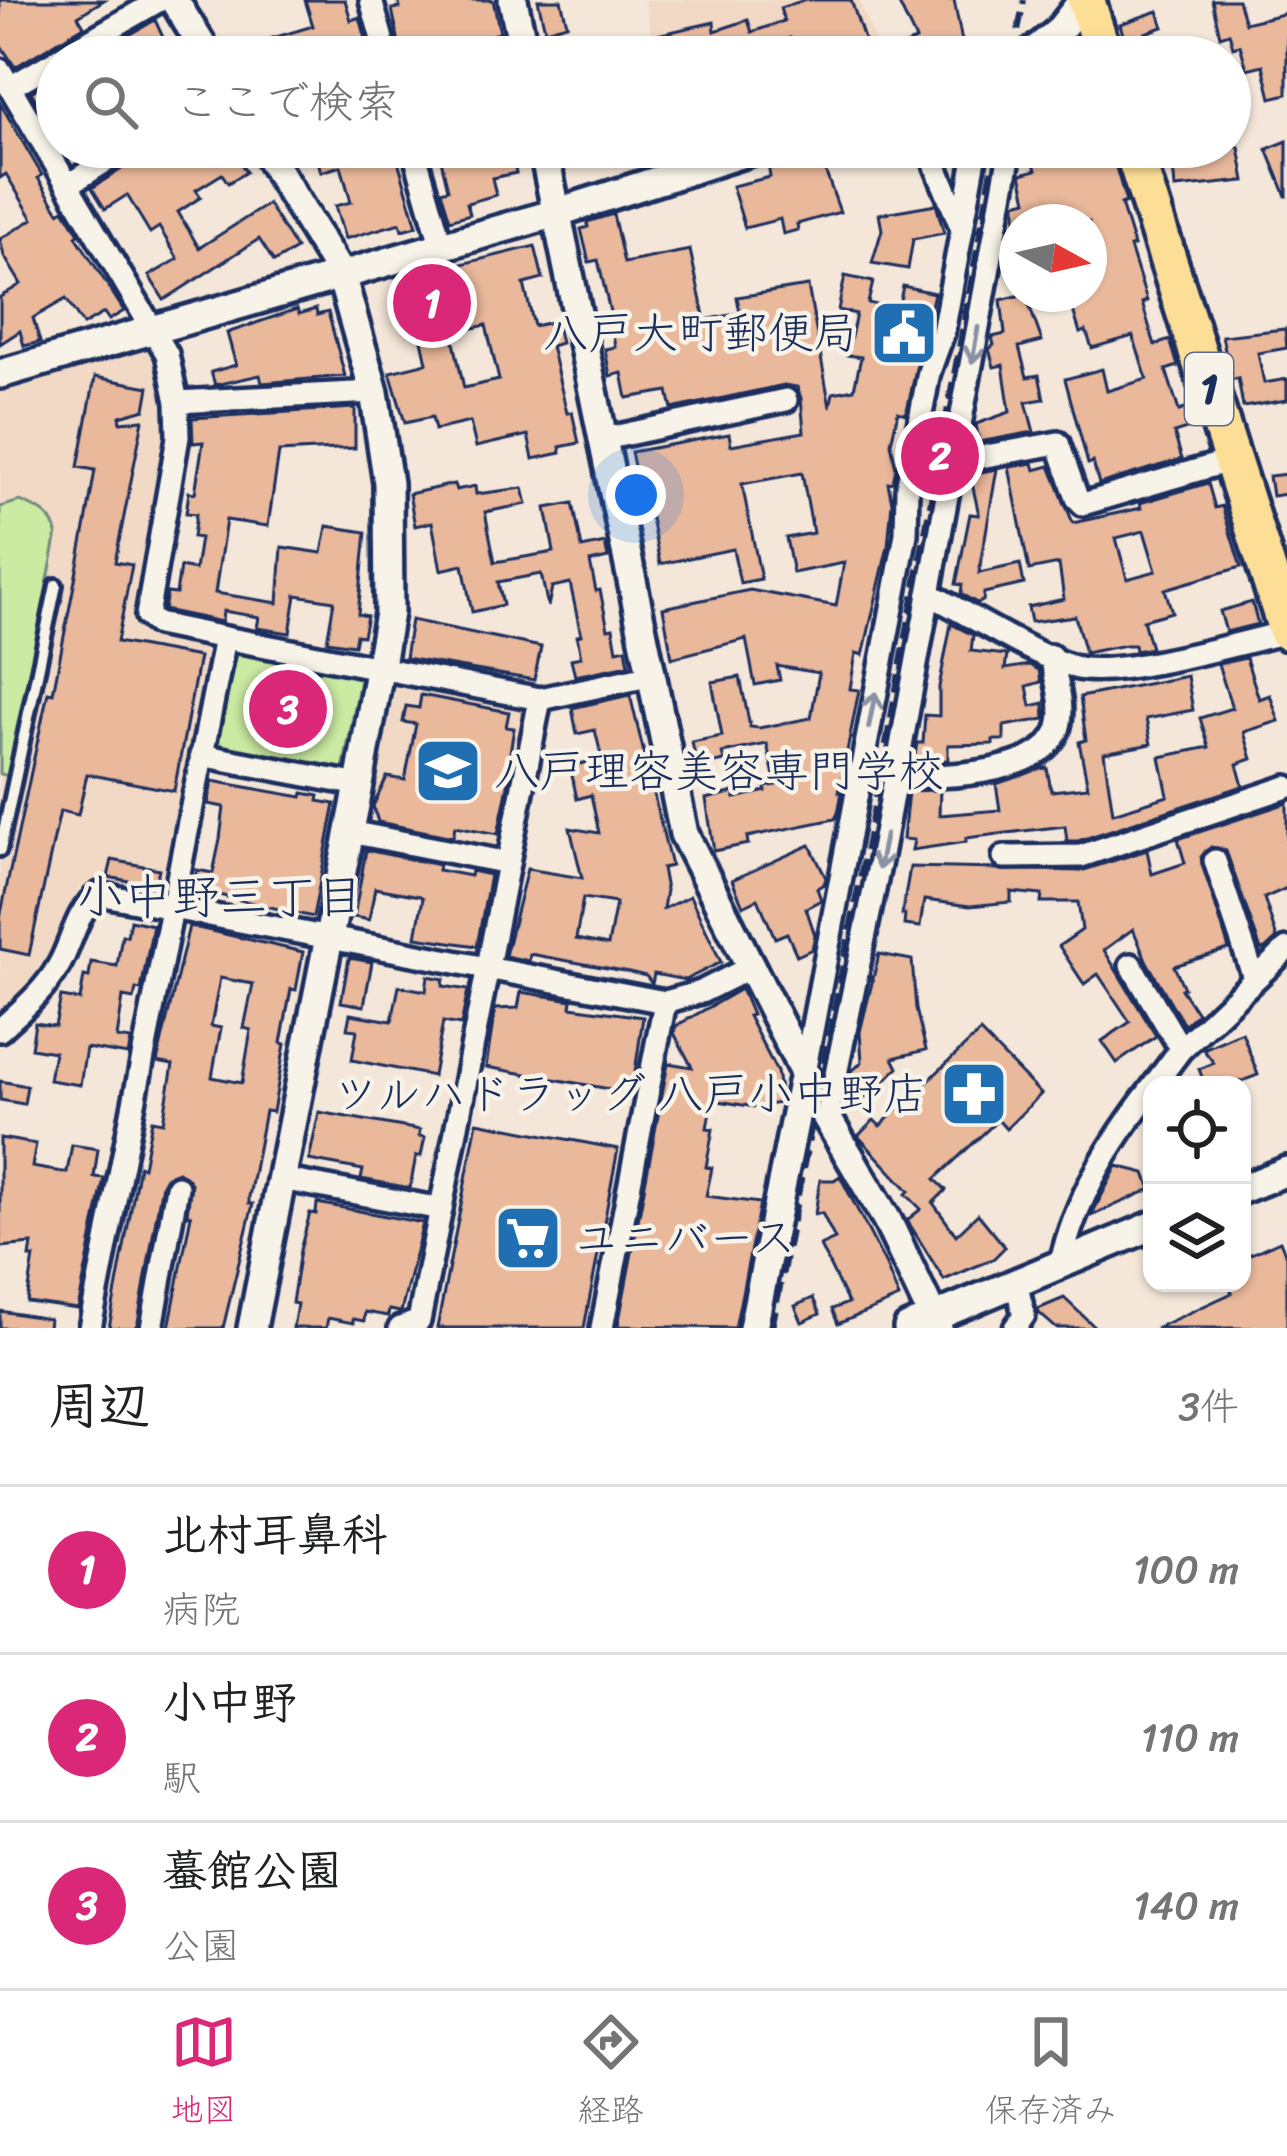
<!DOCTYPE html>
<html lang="ja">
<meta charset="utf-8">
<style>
:root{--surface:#fff;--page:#f2f2f2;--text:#202124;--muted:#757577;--line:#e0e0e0;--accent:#db2777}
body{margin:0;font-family:Sriracha,"Klee One",sans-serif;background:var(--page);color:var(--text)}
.controls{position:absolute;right:36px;bottom:36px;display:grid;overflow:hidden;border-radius:24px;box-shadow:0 3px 9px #0004}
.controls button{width:108px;height:108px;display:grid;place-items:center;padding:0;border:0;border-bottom:3px solid var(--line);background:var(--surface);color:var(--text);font:60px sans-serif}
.compass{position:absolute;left:999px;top:204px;width:108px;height:108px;border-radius:50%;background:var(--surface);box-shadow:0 3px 9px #0004;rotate:98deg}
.you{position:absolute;left:636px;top:495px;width:42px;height:42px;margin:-30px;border:9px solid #fff;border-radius:50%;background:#1a73e8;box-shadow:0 0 0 18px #1a73e833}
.badge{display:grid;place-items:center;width:78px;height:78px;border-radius:50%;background:var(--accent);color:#fff;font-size:39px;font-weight:700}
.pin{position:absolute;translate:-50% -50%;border:6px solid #fff;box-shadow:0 3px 12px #0006}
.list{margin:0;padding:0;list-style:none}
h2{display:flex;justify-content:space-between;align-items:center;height:156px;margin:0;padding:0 48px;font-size:51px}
h2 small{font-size:39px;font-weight:400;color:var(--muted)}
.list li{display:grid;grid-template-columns:78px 1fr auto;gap:36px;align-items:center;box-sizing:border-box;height:168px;padding:0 48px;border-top:3px solid var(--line)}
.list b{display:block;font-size:45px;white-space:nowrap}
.list p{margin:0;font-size:39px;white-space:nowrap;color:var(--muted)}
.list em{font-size:39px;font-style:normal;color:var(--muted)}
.icon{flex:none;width:66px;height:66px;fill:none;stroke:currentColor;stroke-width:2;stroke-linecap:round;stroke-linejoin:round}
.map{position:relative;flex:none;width:1287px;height:1328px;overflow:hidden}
.search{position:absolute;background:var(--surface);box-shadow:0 3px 9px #0004;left:36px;right:36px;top:36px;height:132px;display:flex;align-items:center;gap:30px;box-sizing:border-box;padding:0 42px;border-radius:66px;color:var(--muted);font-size:45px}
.sheet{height:660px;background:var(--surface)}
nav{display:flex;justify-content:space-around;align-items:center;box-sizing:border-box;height:168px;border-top:3px solid var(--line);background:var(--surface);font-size:33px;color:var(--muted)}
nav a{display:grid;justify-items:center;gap:6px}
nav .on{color:var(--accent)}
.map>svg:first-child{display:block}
</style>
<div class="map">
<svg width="1287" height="1328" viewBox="0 0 1287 1328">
<rect width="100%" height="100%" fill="#f4e7d9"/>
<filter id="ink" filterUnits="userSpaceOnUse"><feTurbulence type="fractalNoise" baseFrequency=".00833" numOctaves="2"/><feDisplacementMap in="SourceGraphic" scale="24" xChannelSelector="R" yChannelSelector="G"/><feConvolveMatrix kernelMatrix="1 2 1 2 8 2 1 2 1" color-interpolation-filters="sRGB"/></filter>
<g filter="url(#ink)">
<g fill="#f1d9c6">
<polygon points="644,0 859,0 882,57 656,57"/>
<polygon points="154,347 167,380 171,420 137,616 144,630 206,640 214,655 171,879 160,891 106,883 81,886 46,968 0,1014 0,393"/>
<polygon points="397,681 519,703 527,714 502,848 492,852 368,828"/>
</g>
<g fill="#cbeaa2" stroke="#738c80" stroke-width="3">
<path d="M20 501C37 508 53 514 57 533L10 776 0 774V507Z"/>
<polygon points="243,650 361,674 342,775 219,751 214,744 233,658"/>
</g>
<g fill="#eab89b" stroke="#1b2f5e" stroke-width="3" fill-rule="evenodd">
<polygon points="0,0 104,0 78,16 84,26 15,67 0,44"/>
<polygon points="305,0 345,0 351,20 360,17 366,39 315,57 227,57 226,52 313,26"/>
<polygon points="398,0 493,0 500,33 453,43 456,57 407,57 406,51 401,52 392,9 400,8"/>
<polygon points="538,0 561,0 567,24 545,30"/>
<polygon points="805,0 851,0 870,57 796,57 790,38 757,49 760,57 586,57 586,51 714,22 715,31 748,20 752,32 784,21 780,8"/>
<polygon points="897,0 954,0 965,57 880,57 916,40"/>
<polygon points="1212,0 1238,0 1245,23 1287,13 1287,94 1271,98 1263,65 1247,69 1240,45 1233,47 1229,33 1220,36"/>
<polygon points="1158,11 1163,27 1145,33 1148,42 1127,50 1120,24"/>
<polygon points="155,20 172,57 139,57 126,37"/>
<polygon points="57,77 57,137 31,92"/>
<polygon points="0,103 42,175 38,178 59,212 64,209 79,234 76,236 124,311 109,320 104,313 83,325 66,299 33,318 40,342 24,346 20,331 0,344 0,297 21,284 4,256 0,239 33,219 6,174 0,178"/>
<polygon points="1287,141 1287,196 1286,196 1267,149"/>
<polygon points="156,147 231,147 246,172 228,183 222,174 196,190 201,197 178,212 199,248 268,204 296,249 274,262 259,239 164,300 149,276 178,259 159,227 150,233 127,195 105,209 92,188"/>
<polygon points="314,147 394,147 417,226 402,230 400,223 345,239 335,206 351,202 341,166 321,172"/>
<polygon points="442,147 510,147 516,173 492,178 496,195 467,203 470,214 450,220 441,191 448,189 441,160 445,158"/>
<polygon points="623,147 678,147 679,153 628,165"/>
<polygon points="1029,147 1110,147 1126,202 1121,204 1134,246 1130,247 1147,301 1142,303 1155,345 1170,340 1178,366 1166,370 1179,411 1191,407 1196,426 1174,433 1182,459 1099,484 1093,462 1088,464 1065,379 1102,369 1107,391 1147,379 1133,336 1092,348 1086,331 1080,333 1068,294 1089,294 1089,222 1039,222 1037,218 1016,223 1016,203 1027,200 1021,174 1036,170"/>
<polygon points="1179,147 1239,147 1245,181 1175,188 1173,166 1180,165"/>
<polygon points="817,148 840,212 797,224 798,230 783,234 780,219 745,228 732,186 770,177 768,164"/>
<polygon points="936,204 944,233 913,239 908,269 872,263 882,230 879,214"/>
<polygon points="613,214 624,263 690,250 705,320 740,313 737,297 808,286 830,407 833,393 854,389 861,357 847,355 856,314 838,310 845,276 873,282 868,303 898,310 903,286 934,293 906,414 898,412 891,443 896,468 893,482 888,483 892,503 888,546 863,655 856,653 850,689 859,690 839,792 842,792 838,813 835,819 747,837 748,844 714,851 706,799 735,792 735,798 766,791 765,787 776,785 767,744 722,753 724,761 697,767 692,742 722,736 712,682 740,677 750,727 759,728 811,718 819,673 777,666 780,680 755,685 746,639 672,658 663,608 750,590 836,606 844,563 793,573 786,538 813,533 802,473 742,484 761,579 740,583 733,549 660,564 651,518 645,519 631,452 729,434 731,445 804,432 801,398 797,387 784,385 672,409 668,391 627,398 622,373 610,376 605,349 615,347 610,312 598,260 589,262 581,229 588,227 587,222"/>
<path d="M535 246 543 279 524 284 534 326 556 321 561 343 551 346 567 413 572 412 579 443 560 447 561 453 533 459 528 435 476 447 470 422 435 430 432 417 405 423 390 372 427 363 408 277ZM486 325 499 380 464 388 452 333Z"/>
<polygon points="1025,294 1042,341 1019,347 1027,377 1039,375 1044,399 1026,402 1034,432 979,442 976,424 1010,412 1003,365 994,367 989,349 994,345 992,337 1005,334 1001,300"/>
<polygon points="297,309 299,314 316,309 317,315 328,312 345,376 262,383 260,375 215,385 211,372 236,365 227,333"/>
<polygon points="1285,329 1287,348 1258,353 1264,383 1287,379 1287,400 1243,407 1238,378 1231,380 1222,336"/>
<polygon points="95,377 149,387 145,409 120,416 121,422 143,420 115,562 132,565 117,642 199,657 174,791 87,774 78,815 60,811 29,955 0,949 0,918 48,692 53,693 86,523 95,470 78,467"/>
<polygon points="355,408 355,448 279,452 268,526 226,520 215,593 278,603 282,547 322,553 327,526 366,532 358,614 367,616 363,636 356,635 354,645 327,641 334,601 296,595 290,633 257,628 259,617 223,611 222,622 164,610 167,593 176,594 180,567 195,570 200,538 193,537 196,514 186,513 189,492 195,493 203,442 193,443 192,418"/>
<path d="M1033 463 1035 470 1050 466 1073 523 1141 508 1140 503 1208 483 1215 508 1222 506 1241 567 1165 589 1172 612 1143 620 1151 648 1135 651 1134 645H1125L1085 653 1075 616 1031 622 1028 607 1064 599 1059 564 1029 570 1009 467ZM1144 531 1156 571 1127 579 1116 538Z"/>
<polygon points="997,469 979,573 1020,564 1024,584 984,593 983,601 977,603 961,594 962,585 956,584 970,514 979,515 970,474"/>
<polygon points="1287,474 1287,494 1272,496 1269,476"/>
<polygon points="454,484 456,490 475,486 476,494 523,488 527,504 485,512 495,562 554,552 546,508 573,503 582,548 605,543 608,558 590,562 596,591 600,590 608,629 613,628 617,650 626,648 629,665 575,676 571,659 581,657 577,636 581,635 570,583 552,587 548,607 541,574 498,582 503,605 472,612 463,565 441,570 432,522 415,526 409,494"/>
<polygon points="1252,602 1258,624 1226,632 1220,611"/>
<polygon points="411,620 541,647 534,680 405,658"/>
<polygon points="951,624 973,635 971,651 1007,655 1005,669 1029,665 1039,670 1041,682 1027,686 1031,706 1044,703 1045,719 1004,726 1004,740 993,740 993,744 948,745 948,760 914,761 917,743 923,743 925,715 939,716 939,687"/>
<polygon points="1246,658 1259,699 1270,695 1279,721 1244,732 1252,759 1237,764 1243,786 1078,841 1067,841 1065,826 966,838 966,842 912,850 914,840 903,839 908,791 940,790 939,815 1000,810 996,784 1039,769 1047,768 1051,791 1088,787 1079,742 1086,740 1080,697 1187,676 1193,710 1146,719 1151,744 1104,753 1113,813 1168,796 1160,757 1209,747 1200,718 1232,708 1218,664"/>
<path d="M421 695 509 712 506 727 514 728 508 765 512 766 498 834 455 826 453 837 378 822 373 806 387 777 405 780 416 724 403 722 406 706 419 708ZM434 750 475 758 468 792 428 784Z"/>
<path d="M630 695 671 866 662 868 666 890 663 909 690 896 721 962 685 980 654 974 652 984 646 976 629 972 530 954 529 961 505 956 527 869 582 878 570 828 599 833 591 795 577 799 570 766 602 759 595 730 577 734 572 708ZM583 898 616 903 608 945 576 939Z"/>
<polygon points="212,781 302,797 303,793 319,796 318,801 335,804 313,917 193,889 197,870 213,873 220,839 224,807 208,804"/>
<polygon points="1287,803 1287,888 1264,898 1277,938 1265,949 1261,950 1226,851 1211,847 1201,857 1229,949 1174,966 1184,988 1181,989 1197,1013 1184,1025 1147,962 1133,929 1104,950 1156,1036 1117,1063 1102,1041 1130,1022 1098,974 1084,984 1059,946 1082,930 1078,902 1041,902 1042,895 1011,892 1011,902 970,906 924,900 920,927 904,925 905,915 902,915 910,867 1081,871 1147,850 1152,874 1185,863 1178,839"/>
<polygon points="810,845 826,878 824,884 817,888 821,900 806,908 815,935 812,949 797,956 787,933 775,938 758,899 743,906 732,880"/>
<polygon points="366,850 439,865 438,870 470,876 471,871 490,875 477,946 416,937 423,898 420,896 375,888 369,920 354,917"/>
<polygon points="112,860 159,869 155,886 108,877"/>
<polygon points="130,920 153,925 141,990 136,989 134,999 123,997 117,1038 131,1040 128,1055 86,1048 80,1085 49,1080 54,1052 31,1048 35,1023 55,1026 61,997 80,1000 84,976 89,977 91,962 117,966 122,935 127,936"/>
<path d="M189 926 303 952 296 990 291 989 281 1043 285 1044 273 1112 265 1111 249 1197V1204H253L223 1328H169L191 1215 187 1214 191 1183 178 1172 166 1177 162 1184 138 1322 135 1328H109L139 1166 143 1167 152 1120 163 1122 173 1065 157 1062ZM220 978 253 984 244 1028 251 1030 242 1083 212 1077 221 1028 211 1026Z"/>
<polygon points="879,954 912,960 916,1009 926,1050 893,1058 898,1068 856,1107 847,1098 857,1083 851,1077 852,1071 862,1062 860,1032"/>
<polygon points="349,958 372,962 364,1006 341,1002"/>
<polygon points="428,976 444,979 443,986 468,990 461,1025 443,1022 433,1076 352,1060 357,1030 347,1029 350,1014 392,1021 399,986 426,991"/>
<polygon points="741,989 752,1015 748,1016 777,1072 781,1096 780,1103 755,1107 712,1100 707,1128 713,1129 706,1167 712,1168 706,1196 760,1203 735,1328 618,1326 668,1063 692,1067 674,1033 676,1026"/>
<polygon points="521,992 572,1000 571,1007 643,1017 632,1093 486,1067 495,1009 518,1008"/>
<polygon points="980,1032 1041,1094 1006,1129 998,1120 935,1179 946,1190 933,1203 956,1235 978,1214 1005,1247 993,1259 944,1280 907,1220 921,1209 906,1194 909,1191 858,1136 874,1120 880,1126"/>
<polygon points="1242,1032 1258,1075 1232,1085 1205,1085 1199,1069 1214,1063 1203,1049"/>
<polygon points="0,1081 27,1086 24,1104 0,1100"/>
<polygon points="319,1112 420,1130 419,1136 425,1137 421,1156 416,1156 410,1188 361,1179 363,1170 309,1160"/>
<polygon points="477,1122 618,1149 584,1328 437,1328"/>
<polygon points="0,1138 36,1144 32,1167 62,1172 67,1172 72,1145 98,1149 94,1177 104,1178 78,1309 27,1302 34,1257 30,1257 32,1244 0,1247"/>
<polygon points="1117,1166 1145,1173 1151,1189 1091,1216"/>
<polygon points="840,1176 885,1263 899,1298 838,1324 832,1309 848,1303 820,1246 835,1239 822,1213 815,1214 820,1180 834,1180"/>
<polygon points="317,1203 423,1223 401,1312 389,1310 388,1316 365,1312 364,1321 353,1319 353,1323 328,1318 326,1328 293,1328 297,1304 292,1303 300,1250 310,1213 316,1214"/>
<polygon points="1280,1241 1287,1258 1287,1328 1156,1328 1232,1293 1228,1283 1242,1283 1242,1258"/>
<polygon points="813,1298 820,1314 802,1322 795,1306"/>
<polygon points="1064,1298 1096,1328 1056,1328 1039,1313 1038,1309"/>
<polygon points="0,1311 49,1319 48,1328 0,1328"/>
</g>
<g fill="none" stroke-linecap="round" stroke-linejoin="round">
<defs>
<polyline id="service" points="0,850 56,585"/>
<g id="minor">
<polyline points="371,0 387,57"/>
<polyline points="61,57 160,0"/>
<polyline points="355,57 385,49"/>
<polyline points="0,70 167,354 177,402 178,437 147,616 157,624 225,638 90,1328"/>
<polyline points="10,87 57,60"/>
<polyline points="413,147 441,244"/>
<polyline points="928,147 962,229"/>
<polyline points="68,185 128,147"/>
<polyline points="177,402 374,392"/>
<polyline points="604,439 786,400"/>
<polyline points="953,462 1058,443 1077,498 1083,504 1232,460"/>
<path d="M929 594C967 613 1041 660 1078 668 1121 677 1240 643 1287 632"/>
<polyline points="225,638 540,699 653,675"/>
<polyline points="201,755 359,785"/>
<path d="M896 775C937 778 1037 776 1057 732 1067 710 1055 678 1051 656"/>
<polyline points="350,832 508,863"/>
<polyline points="1004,857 1081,856 1287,787"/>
<polyline points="1215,861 1254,978"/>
<polyline points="1131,965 1181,1049"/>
<path d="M0 1030C20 1011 44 992 58 967 72 944 76 910 99 894L665 1002 701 992 749 968"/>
<polyline points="804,1073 906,534 907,489 929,372 943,333 977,147"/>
<polyline points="1154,1085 1181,1049 1287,949"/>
<polyline points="827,1118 880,861 1011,147"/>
<polyline points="281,1179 441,1209"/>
<path d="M1061 1263C1075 1198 1112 1140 1152 1088"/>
<polyline points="152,1328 177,1187"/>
<polyline points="400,1328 419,1321 540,699"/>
<polyline points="602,1328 665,1002"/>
<polyline points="1015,1328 1024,1315 1016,1283"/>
</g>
<g id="tertiary">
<polyline points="174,0 209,57"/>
<polyline points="513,0 525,57"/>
<polyline points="1027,57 1058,32 1083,0"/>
<polyline points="543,147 684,834 827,1118 887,1220 938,1328"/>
<polyline points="0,374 556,213 762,147"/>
<polyline points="1242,1189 1287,1171"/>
<polyline points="252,1328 359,785 389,613 388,483 374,392 341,275 263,147"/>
<polyline points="753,1328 804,1073"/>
<polyline points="908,1328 1152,1226"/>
</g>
<g id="primary">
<polyline points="1086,0 1104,57"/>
<polyline points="1132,147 1287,631"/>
</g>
</defs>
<use href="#service" stroke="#1b2f5e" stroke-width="20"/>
<use href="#minor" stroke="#1b2f5e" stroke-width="30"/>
<use href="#tertiary" stroke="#1b2f5e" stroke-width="36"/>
<use href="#primary" stroke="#1b2f5e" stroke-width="45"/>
<use href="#service" stroke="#f7f3e8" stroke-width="10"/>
<use href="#minor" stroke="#f7f3e8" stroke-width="21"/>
<use href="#tertiary" stroke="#f7f3e8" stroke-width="27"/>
<use href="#primary" stroke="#fcde96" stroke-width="36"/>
<g stroke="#1b2f5e" stroke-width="6" stroke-dasharray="18 9" stroke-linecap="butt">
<polyline points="1013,57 1024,0"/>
<polyline points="772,1328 881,771 996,147"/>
</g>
</g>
<defs><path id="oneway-shaft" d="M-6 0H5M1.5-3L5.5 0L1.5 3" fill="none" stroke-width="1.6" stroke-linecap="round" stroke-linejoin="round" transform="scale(3)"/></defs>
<g stroke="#8991a3">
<use href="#oneway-shaft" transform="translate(975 345) rotate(100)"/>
<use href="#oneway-shaft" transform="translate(872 710) rotate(-79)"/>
<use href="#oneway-shaft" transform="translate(882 852) rotate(101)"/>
</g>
</g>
<defs>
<symbol id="civic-square" viewBox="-11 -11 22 22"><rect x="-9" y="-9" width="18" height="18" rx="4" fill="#1f6fb2" stroke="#f7f3e8"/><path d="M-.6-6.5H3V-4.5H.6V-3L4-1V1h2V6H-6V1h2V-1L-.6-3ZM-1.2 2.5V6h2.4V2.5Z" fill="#fff"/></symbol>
<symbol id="university-square" viewBox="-11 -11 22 22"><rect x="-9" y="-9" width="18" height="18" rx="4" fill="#1f6fb2" stroke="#f7f3e8"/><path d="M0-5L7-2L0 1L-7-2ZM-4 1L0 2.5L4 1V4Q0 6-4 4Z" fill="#fff"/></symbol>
<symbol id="pharmacy-square" viewBox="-11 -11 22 22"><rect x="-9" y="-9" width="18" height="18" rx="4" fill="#1f6fb2" stroke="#f7f3e8"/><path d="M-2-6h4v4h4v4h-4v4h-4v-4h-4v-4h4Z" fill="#fff"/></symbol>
<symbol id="supermarket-square" viewBox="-11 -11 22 22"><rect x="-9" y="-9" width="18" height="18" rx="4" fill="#1f6fb2" stroke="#f7f3e8"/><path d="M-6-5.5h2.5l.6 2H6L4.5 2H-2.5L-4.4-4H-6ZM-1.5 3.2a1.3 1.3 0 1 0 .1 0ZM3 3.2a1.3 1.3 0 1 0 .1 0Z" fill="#fff"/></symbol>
</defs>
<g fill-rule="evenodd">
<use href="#civic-square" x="866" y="295" width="76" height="76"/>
<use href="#university-square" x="410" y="733" width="76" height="76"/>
<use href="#pharmacy-square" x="936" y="1056" width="76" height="76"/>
<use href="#supermarket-square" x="490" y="1200" width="76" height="76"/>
</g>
<g text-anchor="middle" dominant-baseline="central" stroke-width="9" stroke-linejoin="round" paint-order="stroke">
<rect fill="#f7f3e8" stroke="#5d6a87" stroke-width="3" x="1185" y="353" width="48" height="72" rx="9"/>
<g font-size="42" font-weight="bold" fill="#1b2f5e">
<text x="1209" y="389">1</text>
</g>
<g font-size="45" fill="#1b2f5e" stroke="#f7f3e8" text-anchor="end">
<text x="858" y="333">八戸大町郵便局</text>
<text x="494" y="771" text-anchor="start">八戸理容美容専門学校</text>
<text x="928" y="1094">ツルハドラッグ 八戸小中野店</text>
<text x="574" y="1238" text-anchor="start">ユニバース</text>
</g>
<g font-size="48" fill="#1b2f5e" stroke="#f7f3e8">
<text x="220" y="896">小中野三丁目</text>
</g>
</g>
</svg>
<div class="controls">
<button><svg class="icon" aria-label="locate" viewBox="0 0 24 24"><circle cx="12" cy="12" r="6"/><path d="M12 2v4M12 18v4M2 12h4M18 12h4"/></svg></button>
<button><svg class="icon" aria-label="layers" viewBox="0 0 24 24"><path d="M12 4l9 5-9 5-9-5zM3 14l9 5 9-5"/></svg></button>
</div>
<svg class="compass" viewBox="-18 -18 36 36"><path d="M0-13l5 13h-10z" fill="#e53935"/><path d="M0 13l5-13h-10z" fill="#757577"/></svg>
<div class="you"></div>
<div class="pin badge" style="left:432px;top:303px">1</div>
<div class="pin badge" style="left:940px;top:456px">2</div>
<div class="pin badge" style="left:288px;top:709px">3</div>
<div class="search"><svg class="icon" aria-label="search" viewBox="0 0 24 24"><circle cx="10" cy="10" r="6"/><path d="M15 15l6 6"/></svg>ここで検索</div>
</div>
<section class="sheet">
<h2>周辺<small>3件</small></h2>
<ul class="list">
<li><span class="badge">1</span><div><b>北村耳鼻科</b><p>病院</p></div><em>100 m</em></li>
<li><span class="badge">2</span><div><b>小中野</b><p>駅</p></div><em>110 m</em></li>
<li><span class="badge">3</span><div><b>蟇館公園</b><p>公園</p></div><em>140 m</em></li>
</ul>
</section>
<nav>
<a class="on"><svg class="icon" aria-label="map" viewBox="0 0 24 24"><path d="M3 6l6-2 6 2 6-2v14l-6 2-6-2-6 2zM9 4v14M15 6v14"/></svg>地図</a>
<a><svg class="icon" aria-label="directions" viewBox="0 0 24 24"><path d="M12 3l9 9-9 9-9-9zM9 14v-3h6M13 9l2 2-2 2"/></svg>経路</a>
<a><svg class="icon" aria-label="saved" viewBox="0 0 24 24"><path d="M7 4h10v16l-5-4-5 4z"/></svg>保存済み</a>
</nav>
